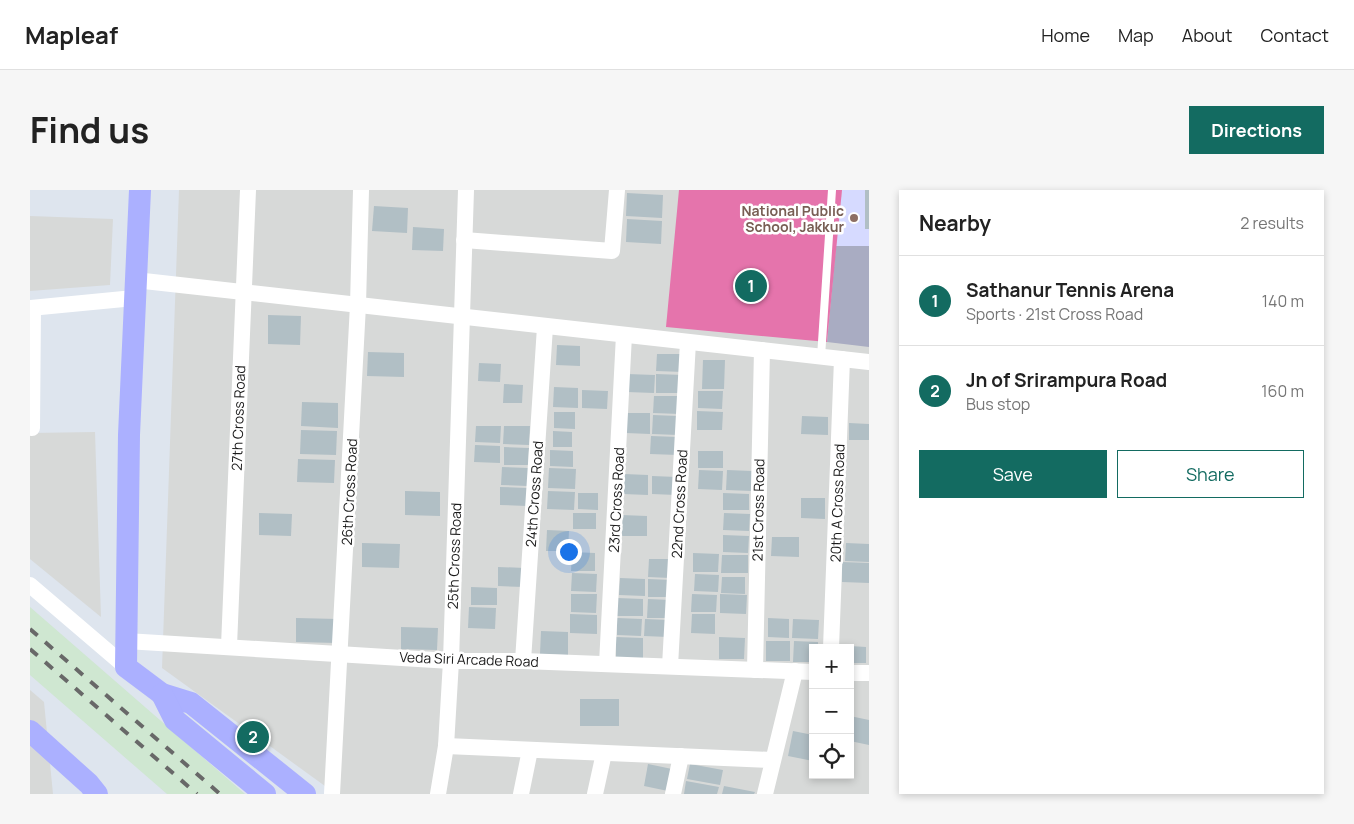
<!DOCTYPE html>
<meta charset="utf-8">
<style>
:root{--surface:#fff;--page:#f6f6f6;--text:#222;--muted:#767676;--line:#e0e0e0;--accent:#136b61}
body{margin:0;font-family:Manrope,sans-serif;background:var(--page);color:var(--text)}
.controls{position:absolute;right:15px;bottom:15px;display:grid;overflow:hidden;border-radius:0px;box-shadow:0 2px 8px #0003}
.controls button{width:45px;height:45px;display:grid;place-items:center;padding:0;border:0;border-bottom:1px solid var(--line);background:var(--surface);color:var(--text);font:25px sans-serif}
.you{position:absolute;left:538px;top:361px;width:18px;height:18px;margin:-12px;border:4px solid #fff;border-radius:50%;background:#1a73e8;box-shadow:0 0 0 8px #1a73e833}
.badge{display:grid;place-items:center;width:32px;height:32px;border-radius:50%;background:var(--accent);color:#fff;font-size:16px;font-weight:700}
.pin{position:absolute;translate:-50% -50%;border:2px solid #fff;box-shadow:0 1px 5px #0006}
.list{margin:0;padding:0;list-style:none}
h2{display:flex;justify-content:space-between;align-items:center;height:65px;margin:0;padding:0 20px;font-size:21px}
h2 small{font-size:16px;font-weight:400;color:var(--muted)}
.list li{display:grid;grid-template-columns:32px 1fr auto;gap:15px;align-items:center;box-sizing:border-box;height:90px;padding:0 20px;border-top:1px solid var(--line)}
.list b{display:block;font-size:19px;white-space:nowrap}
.list p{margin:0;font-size:16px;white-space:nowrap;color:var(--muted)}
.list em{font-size:16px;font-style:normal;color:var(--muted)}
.actions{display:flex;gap:10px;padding:15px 20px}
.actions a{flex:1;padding:11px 0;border:1px solid var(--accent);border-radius:0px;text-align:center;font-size:18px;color:var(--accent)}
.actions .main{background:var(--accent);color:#fff}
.icon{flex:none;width:28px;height:28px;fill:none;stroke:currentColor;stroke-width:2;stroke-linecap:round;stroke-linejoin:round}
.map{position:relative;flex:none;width:839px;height:604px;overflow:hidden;border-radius:0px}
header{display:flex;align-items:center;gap:30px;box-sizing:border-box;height:70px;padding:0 25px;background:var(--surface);border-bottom:1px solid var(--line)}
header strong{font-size:24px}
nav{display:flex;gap:28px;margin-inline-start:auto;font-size:18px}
.intro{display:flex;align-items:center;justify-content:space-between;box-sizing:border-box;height:120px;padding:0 30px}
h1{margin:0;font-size:35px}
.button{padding:12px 22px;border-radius:0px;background:var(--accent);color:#fff;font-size:18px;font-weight:700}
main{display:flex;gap:30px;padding:0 30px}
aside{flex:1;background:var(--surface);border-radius:0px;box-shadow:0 2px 8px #0003}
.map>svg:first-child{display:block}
</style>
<header>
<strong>Mapleaf</strong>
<nav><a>Home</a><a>Map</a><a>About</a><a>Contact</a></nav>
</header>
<div class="intro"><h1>Find us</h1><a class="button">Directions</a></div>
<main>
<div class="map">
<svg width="839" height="604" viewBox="0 0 839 604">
<rect width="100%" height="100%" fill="#dee5ee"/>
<g fill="#d7d9d8" fill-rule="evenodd">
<path d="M149 0H839V604H306L132 478ZM783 458H820V585H783Z"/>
<polygon points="0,26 83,29 80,95 0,101"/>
<polygon points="65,242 71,427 0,369 0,243"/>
<polygon points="0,500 14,512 23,604 0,604"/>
</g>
<polygon fill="#cfe7d1" points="0,417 215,604 137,604 0,485"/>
<polygon fill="#d6daff" points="812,0 839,0 839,56 806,56"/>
<polygon fill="#a9acc2" points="806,56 839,56 839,157 797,152"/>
<polygon fill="#e574ac" points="649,0 812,0 797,152 636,137"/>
<g fill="#b1bfc5">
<rect x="835" y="0" width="4" height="39"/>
<polygon points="597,3 633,5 632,28 596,26"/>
<polygon points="344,16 378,18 377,43 342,41"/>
<polygon points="597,29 632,31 631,54 596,52"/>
<polygon points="383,37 414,39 413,61 382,60"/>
<polygon points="238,125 271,126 270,155 238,154"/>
<polygon points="527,155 550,156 550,176 526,175"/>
<polygon points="338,162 374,163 374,187 337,186"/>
<polygon points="627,164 654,164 654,182 626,181"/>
<polygon points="673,170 695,170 694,199 672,199"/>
<polygon points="449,173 471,174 470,192 448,191"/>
<polygon points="597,184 625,185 624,203 597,202"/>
<polygon points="626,184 653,185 652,203 626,203"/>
<polygon points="474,194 493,195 492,213 473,213"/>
<polygon points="524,197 548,198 548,218 523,217"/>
<polygon points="552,200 578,201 577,219 552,218"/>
<polygon points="668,201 693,201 692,219 668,218"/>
<polygon points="624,206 651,206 650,224 623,223"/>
<polygon points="272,212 308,213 308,238 271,236"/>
<polygon points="667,221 693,222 692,240 667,240"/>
<polygon points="524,222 545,222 545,239 524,238"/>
<polygon points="597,223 620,223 620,244 596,243"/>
<polygon points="623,225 648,226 648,245 622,244"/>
<polygon points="772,226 798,227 798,245 771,244"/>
<polygon points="819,233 839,234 839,250 819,250"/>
<polygon points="446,236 471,236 470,253 445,252"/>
<polygon points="474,236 500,236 499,255 473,254"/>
<polygon points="271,240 307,241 306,265 270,264"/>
<polygon points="523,241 542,242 542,257 523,257"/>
<polygon points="621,246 648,247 648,265 620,264"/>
<polygon points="445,255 470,256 470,273 444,272"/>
<polygon points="474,257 499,258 498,275 474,275"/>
<polygon points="520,260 543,261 543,277 520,276"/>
<rect x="668" y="261" width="25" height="17"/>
<polygon points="268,269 305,270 304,293 267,292"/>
<polygon points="472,277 498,278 498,296 471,295"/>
<polygon points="519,278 546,279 545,299 518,298"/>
<polygon points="669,280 693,281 692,300 668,299"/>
<polygon points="697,280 722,281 722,301 696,300"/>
<polygon points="594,284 618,285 618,305 593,304"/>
<polygon points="622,286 647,287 646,305 622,304"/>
<polygon points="470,297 497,298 497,316 470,315"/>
<polygon points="375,301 410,302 410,326 375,325"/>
<polygon points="518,301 545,302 544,320 517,319"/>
<polygon points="548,303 568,303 568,320 548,319"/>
<polygon points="693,303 719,304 719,320 693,320"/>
<polygon points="771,308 795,308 795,329 771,328"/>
<polygon points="229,323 262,324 261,346 229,345"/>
<rect x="543" y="323" width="23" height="16"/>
<polygon points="694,323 720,324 719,341 693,340"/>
<polygon points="591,325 617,326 617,346 590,346"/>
<polygon points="517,340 539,341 538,361 516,361"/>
<polygon points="693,345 719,346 718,363 693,362"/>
<polygon points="742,347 769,347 769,367 741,366"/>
<polygon points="332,353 370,354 369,378 332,377"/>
<polygon points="816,353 839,354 839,372 815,371"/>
<polygon points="542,362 565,363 565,381 541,381"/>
<polygon points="663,363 689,364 688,382 663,382"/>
<polygon points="692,365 718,365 718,383 691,383"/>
<polygon points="619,369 641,369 640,388 618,387"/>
<polygon points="812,372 839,373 839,393 812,392"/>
<polygon points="468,377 495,378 494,397 468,396"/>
<polygon points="542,383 567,384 566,402 541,401"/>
<polygon points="665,384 689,385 688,402 664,401"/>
<polygon points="692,387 715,387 715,404 691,403"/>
<polygon points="590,388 615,389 615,406 589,405"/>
<polygon points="618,389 642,390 642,407 618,407"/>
<polygon points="441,397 467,398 467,415 441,415"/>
<polygon points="541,404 567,404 566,423 541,422"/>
<polygon points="662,404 687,405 686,422 661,422"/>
<polygon points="690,404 717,405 716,424 690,423"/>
<polygon points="587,408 613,409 613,426 587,426"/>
<polygon points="618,409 640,410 640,428 617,428"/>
<polygon points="439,417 466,418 465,439 438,438"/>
<polygon points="540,424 567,425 567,444 540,443"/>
<polygon points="662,424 685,424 685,444 661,443"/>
<polygon points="266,428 308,429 307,453 266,452"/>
<polygon points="587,428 612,429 611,446 587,445"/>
<polygon points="738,428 759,429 759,448 738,447"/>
<polygon points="615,429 638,430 638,447 614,446"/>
<polygon points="763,429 789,430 788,449 762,448"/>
<polygon points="371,437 408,438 407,460 371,459"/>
<polygon points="511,441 538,442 538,465 510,464"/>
<polygon points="586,447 613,448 613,469 586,469"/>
<polygon points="689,447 715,448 714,469 689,469"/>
<rect x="736" y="451" width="24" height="20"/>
<polygon points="764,451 788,452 788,458 783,458 783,472 763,472"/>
<polygon points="820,456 836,457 836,473 820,473"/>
<rect x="550" y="509" width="39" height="27"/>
<polygon points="820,526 839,530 839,555 820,551"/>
<polygon points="763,541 783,545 783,571 758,566"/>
<polygon points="618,574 642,579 638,601 614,596"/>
<polygon points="660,574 693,580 690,595 657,589"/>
<polygon points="656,591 689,597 687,604 654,604"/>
<polygon points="694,596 725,602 724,604 692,604"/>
</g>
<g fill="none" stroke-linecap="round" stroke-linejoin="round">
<polyline stroke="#fff" stroke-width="8" points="791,167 802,0"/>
<g stroke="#fff" stroke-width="16">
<polyline points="434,50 582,61 587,0"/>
<polyline points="105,90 839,172"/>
<polyline points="0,118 104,108"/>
<polyline points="2,238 3,118"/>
<polyline points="0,395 96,477"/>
<polyline points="96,451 421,471 493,471 783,482"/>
<polyline points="199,456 218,0"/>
<polyline points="801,458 812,169"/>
<polyline points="493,471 515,137"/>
<polyline points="577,474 594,145"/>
<polyline points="640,476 658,152"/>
<polyline points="725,480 732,160"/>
<polyline points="820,483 839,483"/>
<polyline points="416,556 742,570"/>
<polyline points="302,604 328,115 331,0"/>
<polyline points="408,604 416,556 421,471 436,0"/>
<polyline points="491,604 500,560"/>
<polyline points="565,604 574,563"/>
<polyline points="643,604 651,566"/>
<polyline points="735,604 765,481"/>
</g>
<g stroke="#abb0ff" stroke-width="22">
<polyline points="110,0 99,245 96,477 132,504 161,513 275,604"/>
<polyline points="132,504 145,530 235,604"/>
<polyline points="0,541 59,594 67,604"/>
</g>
<g stroke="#686868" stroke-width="4" stroke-dasharray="10 10" stroke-linecap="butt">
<polyline points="0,439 190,604"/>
<polyline points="0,459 167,604"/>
</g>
</g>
<circle fill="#8d6e63" stroke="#fff" stroke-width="2" cx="824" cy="28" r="5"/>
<g text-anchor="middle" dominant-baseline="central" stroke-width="5" stroke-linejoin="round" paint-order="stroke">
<g font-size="14" font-weight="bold" fill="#785e54" stroke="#fff" text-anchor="end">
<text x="814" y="20">National Public<tspan x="814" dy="16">School, Jakkur</tspan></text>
</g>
<g font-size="14" fill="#1a1a1a" stroke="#fff">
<text transform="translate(208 228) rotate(-88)">27th Cross Road</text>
<text transform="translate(319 302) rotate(-87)">26th Cross Road</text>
<text transform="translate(504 304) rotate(-86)">24th Cross Road</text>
<text transform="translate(586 310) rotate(-87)">23rd Cross Road</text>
<text transform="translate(807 313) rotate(-88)">20th A Cross Road</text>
<text transform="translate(649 314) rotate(-87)">22nd Cross Road</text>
<text transform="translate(728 320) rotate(-89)">21st Cross Road</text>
<text transform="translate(424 366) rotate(-88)">25th Cross Road</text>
<text transform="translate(439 469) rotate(2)">Veda Siri Arcade Road</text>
</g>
</g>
</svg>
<div class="controls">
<button>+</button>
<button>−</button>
<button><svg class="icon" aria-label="locate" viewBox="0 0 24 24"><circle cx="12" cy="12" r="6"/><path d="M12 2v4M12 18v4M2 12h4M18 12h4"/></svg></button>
</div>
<div class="you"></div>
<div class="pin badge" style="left:721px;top:96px">1</div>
<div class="pin badge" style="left:223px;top:547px">2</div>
</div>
<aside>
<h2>Nearby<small>2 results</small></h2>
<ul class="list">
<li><span class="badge">1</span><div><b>Sathanur Tennis Arena</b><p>Sports · 21st Cross Road</p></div><em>140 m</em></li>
<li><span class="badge">2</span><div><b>Jn of Srirampura Road</b><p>Bus stop</p></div><em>160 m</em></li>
</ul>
<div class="actions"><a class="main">Save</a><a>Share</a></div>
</aside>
</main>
